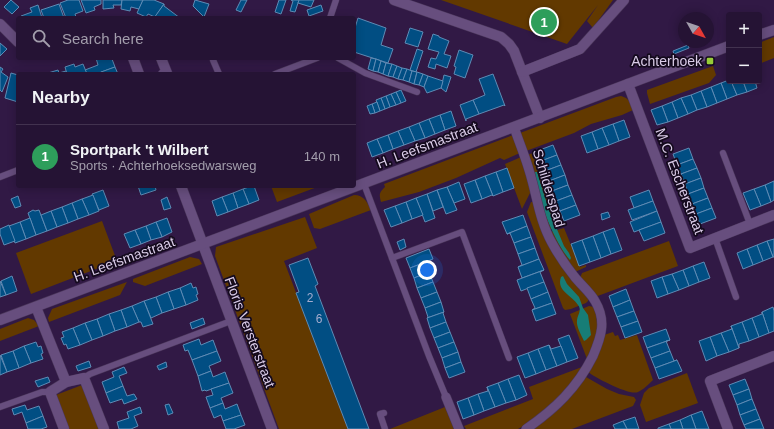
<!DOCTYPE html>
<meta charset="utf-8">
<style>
:root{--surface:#251334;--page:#2d1c3c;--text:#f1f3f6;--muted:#a39eac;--line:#42324f;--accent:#8c9099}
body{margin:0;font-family:Helvetica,sans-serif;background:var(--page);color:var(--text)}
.controls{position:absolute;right:12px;top:12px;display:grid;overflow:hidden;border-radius:4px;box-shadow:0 2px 10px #0003}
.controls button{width:36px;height:36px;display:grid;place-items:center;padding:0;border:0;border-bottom:1px solid var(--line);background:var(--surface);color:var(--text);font:20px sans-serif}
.compass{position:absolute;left:678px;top:12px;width:36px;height:36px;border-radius:50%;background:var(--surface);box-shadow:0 2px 10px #0003;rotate:130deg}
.you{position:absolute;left:427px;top:270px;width:14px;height:14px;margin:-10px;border:3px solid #fff;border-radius:50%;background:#1a73e8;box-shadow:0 0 0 6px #1a73e833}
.badge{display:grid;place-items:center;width:26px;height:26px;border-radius:50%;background:var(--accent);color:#fff;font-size:13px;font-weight:700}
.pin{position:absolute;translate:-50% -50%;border:2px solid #fff;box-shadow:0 1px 4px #0006}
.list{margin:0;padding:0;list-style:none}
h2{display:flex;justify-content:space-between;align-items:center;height:52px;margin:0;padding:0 16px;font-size:17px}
h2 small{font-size:13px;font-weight:400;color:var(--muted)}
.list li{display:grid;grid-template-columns:26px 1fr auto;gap:12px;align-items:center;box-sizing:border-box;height:64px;padding:0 16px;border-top:1px solid var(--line)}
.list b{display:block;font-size:15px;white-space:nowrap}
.list p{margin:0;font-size:13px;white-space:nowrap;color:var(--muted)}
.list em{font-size:13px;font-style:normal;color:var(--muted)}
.icon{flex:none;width:22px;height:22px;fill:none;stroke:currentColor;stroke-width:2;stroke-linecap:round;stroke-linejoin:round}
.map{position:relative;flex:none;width:774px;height:429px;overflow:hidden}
.search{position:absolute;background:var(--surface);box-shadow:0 2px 10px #0003;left:16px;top:16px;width:340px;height:44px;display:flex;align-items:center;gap:10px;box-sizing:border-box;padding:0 14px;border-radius:4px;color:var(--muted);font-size:15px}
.panel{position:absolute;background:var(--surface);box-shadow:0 2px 10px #0003;left:16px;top:72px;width:340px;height:116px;border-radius:4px}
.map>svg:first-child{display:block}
</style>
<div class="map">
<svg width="774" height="429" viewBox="0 0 774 429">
<rect width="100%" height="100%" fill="#311945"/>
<g fill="#623900">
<polygon points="441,0 613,0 593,28 587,21 598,5 567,44"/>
<polygon points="774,37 774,58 759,64 759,43"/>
<polygon points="713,66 716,75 709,83 650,104 647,93 647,90"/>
<path d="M621 96C629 98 631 103 633 110L622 115 591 124 574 133 526 151 520 133 616 97Z"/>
<path d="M513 135 520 153 504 160 500 158 456 178 419 192 381 202C379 194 379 193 385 187L384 184Z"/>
<polygon points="533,153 560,225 549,230 527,155"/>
<polygon points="521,157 530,186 530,193 522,209 505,164"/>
<polygon points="271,186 320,186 277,202"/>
<path d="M354 195C364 195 367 202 371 210L320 229 314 228 309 214Z"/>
<polygon points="531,202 533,202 588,298 588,301 586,303 571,309 565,310 563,308 527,212"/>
<polygon points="305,217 317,248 284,261 348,429 279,429 215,256 216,247"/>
<polygon points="102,221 117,261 31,294 16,253"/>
<polygon points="564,228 580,267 586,265 586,267 575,272 563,257 551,232"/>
<polygon points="669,241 678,266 595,297 580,278 582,273"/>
<polygon points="190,257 199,259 202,264 145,286 133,282 133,279"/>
<polygon points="127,282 120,295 49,322 48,318 52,309"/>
<polygon points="589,306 594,307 596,311 598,334 587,359 570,314"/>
<polygon points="28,318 34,320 39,326 0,341 0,329"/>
<path d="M613 332 615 336 618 335 620 340 637 335 653 380C649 384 643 390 638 392 630 396 596 378 588 372L604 335Z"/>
<polygon points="582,367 566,391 533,421 518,429 466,429 464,426 533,399 529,387"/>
<polygon points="687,373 698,403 646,422 640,405 644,393 649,388"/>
<polygon points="586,377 607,389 619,394 634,397 636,400 633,406 572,429 533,429"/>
<polygon points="82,385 99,429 69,429 56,395"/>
<polygon points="445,407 454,429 390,429"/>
</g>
<g fill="#177d76">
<path d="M535 172H537L549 210 564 246 569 253 571 258 570 260C554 242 536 196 535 172Z"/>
<path d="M563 276 567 284 579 297 583 308 588 315 591 335 586 340 584 341C581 335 576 326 577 320 578 314 582 310 578 305 572 295 556 291 561 277Z"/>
</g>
<g fill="#014e83" stroke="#5e8bb5">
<polygon points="11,0 19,7 12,14 4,7"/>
<polygon points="68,0 79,0 83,11 75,14 76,17 73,18 66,18 60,3"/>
<polygon points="81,0 101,0 101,4 94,7 95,10 86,13"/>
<polygon points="103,0 122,0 121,5 113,5 114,8 103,9"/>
<polygon points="122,0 143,0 139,9 131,7 130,11 121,9"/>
<polygon points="143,0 154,0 164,4 155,17 148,14 146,17 137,13"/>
<polygon points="195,0 209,4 204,17 193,6"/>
<polygon points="241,0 247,0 241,12 236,10"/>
<polygon points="279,0 286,0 281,14 275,12"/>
<polygon points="291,0 299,0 295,12 290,11 293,1"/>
<polygon points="299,0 314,0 311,7 298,3"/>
<polygon points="59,4 64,18 44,18 41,10"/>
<polygon points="164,4 164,6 180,18 154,18"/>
<polygon points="38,5 42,18 21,18 21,16 32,12 30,8"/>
<polygon points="321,5 323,11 309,16 307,10"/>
<polygon points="358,18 386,28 381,45 393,49 388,63 354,52 354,31"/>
<polygon points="410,28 423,32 418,47 405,43"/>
<polygon points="433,34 439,36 439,37 449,41 444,54 451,56 447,68 436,64 435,69 428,67 431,58 436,59 439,52 428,49"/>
<polygon points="0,43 7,49 0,56"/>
<polygon points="688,45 689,48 674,54 673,51"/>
<polygon points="417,49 423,51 416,72 410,70"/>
<polygon points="459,50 473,55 465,78 454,74 456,67 454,66"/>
<polygon points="96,58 115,58 112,59 115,67 96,74 87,74 85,70 98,65"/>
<polygon points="371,58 376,59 373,71 368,69"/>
<polygon points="376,59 381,61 378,72 373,71"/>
<polygon points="381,61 386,63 383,74 378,72"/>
<polygon points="386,63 392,64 388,76 383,74"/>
<polygon points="74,64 75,67 83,64 87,74 67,74 65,67"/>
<polygon points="392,64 397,66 393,77 388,76"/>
<polygon points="397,66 402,68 398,79 393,77"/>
<polygon points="0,67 3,69 1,72 8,77 2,92 0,90"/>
<polygon points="115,67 118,74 121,73 121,74 102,74 101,72"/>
<polygon points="402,68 407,69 403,80 398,79"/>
<polygon points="407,69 412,71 409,82 403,80"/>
<polygon points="58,70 59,73 66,71 67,74 48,73"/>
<polygon points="412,71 417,72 414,84 409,82"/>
<polygon points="417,72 423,74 419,85 414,84"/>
<polygon points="11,73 18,75 18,102 5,98"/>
<polygon points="423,74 428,76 424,87 419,85"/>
<polygon points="493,74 505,106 504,105 479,114 473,100 485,95 479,79"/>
<polygon points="444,75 451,77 446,92 441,88"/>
<polygon points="428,76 443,81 441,88 427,93 424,87"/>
<polygon points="729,80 731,81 737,95 727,99 721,83"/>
<polygon points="731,81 743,81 747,92 737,95"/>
<polygon points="743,81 755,81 757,88 747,92"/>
<polygon points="721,83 727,99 717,103 711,87"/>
<polygon points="711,87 717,103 707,107 701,91"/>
<polygon points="401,90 406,101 401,103 396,92"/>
<polygon points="701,91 707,107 697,110 691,95"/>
<polygon points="396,92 401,103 396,105 391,94"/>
<polygon points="391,94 396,105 390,107 386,96"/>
<polygon points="691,95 697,110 688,114 681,98"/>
<polygon points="386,96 390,107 385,109 381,98"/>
<polygon points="381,98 385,109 380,111 376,100"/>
<polygon points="681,98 688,114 678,118 672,102"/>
<polygon points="473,100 479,114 466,119 466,121 460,105"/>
<polygon points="377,102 380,111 375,113 372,104"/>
<polygon points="672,102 678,118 668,122 662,106"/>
<polygon points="372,104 375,113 370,114 367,106"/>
<polygon points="662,106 668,122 657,125 651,110"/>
<polygon points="451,111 456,126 445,130 440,115"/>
<polygon points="440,115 445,130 435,134 429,119"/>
<polygon points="429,119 435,134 425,138 419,123"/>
<polygon points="624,120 630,137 619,141 613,124"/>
<polygon points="419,123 425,138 415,141 409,127"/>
<polygon points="613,124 619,141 609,145 602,128"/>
<polygon points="409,127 415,141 404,145 398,131"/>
<polygon points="602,128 609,145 598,149 592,132"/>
<polygon points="398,131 404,145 393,149 388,135"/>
<polygon points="592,132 598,149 587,153 581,136"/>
<polygon points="388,135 393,149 383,153 377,139"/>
<polygon points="377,139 383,153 372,157 367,143"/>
<polygon points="553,145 557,155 541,161 537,151"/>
<polygon points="689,148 693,159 677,165 673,154"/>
<polygon points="557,155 561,165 545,171 541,161"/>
<polygon points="693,159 697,168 681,174 677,165"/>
<polygon points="561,165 565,175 549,181 545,171"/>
<polygon points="507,168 514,188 503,192 496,172"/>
<polygon points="697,168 701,178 685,184 681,174"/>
<polygon points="496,172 503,192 493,196 485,176"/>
<polygon points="565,175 568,185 552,191 549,181"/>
<polygon points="485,176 493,196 492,195 482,199 475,180"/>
<polygon points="701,178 704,188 688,194 685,184"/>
<polygon points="475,180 482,199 471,203 464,184"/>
<polygon points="774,181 774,200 771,202 765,185"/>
<polygon points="459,182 465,199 454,203 447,187"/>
<polygon points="568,185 572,195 556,201 552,191"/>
<polygon points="765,185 771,202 761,206 754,189"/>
<polygon points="138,186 155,186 156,190 141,195"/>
<polygon points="252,186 254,186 259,200 249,204 243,189"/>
<polygon points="447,187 457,210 446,214 437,190"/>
<polygon points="704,188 708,198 692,204 688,194"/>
<polygon points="243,189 249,204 238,208 233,193"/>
<polygon points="754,189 761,206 750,210 743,193"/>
<polygon points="103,190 109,206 99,210 92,194"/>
<polygon points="437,190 443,207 433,211 427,194"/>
<polygon points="649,190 653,201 634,208 630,197"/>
<polygon points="233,193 238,208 228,212 222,197"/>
<polygon points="427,194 435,218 425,222 416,198"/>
<polygon points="93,195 99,211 89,215 82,199"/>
<polygon points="572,195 576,205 560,211 556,201"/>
<polygon points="18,196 21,206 15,208 11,199"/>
<polygon points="167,197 171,208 164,210 161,200"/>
<polygon points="222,197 228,212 217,216 212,201"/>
<polygon points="416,198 423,215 412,219 406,202"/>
<polygon points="708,198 712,208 696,214 692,204"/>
<polygon points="82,199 89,215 78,219 72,203"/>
<polygon points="653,201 657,211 632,220 628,210"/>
<polygon points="406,202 412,219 402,223 395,206"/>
<polygon points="72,203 78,219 68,223 62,207"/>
<polygon points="576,205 580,215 564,221 560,211"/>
<polygon points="395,206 402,223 391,227 384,210"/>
<polygon points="62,207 68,223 57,227 51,211"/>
<polygon points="712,208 716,218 700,224 696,214"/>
<polygon points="33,210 35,211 39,210 47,231 36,235 28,213"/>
<polygon points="51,211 57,227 47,231 41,215"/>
<polygon points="657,211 661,222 634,232 630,222"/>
<polygon points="608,212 610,217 602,220 601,214"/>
<polygon points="523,215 527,226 507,234 502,222"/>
<polygon points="30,218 36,235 26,239 20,222"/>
<polygon points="167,218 172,232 162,237 156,222"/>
<polygon points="20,222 26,239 15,243 9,226"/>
<polygon points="156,222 162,237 151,240 146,226"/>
<polygon points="661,222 665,233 644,241 639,230"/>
<polygon points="9,225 15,241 4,245 0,234 0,229"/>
<polygon points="146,226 151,240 141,244 135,230"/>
<polygon points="527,226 531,237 514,243 510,233 507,234"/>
<polygon points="614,228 622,250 611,254 603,232"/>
<polygon points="135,230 141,244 130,248 124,234"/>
<polygon points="603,232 611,254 601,258 593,236"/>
<polygon points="593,236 601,258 590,262 582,240"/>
<polygon points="531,237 535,248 518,254 514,243"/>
<polygon points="404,239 406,247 400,250 397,242"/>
<polygon points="774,239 774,257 773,257 767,241"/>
<polygon points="582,240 590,262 579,266 571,244"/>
<polygon points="767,241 773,257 763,261 757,245"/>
<polygon points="757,245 763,261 753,265 747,249"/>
<polygon points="535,248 539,259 518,267 522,265 518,254"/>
<polygon points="429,249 433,259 410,268 406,258"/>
<polygon points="747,249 753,265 743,269 737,253"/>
<polygon points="308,258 318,284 315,286 369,429 348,429 296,293 299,292 289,265"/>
<polygon points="539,259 544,270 522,278 518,267"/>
<polygon points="426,262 429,272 414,278 410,268"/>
<polygon points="704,262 710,278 699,282 693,266"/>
<polygon points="693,266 699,282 689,286 683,270"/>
<polygon points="544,270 540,272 544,282 521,291 517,280"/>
<polygon points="683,270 689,286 679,290 672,274"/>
<polygon points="429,272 433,282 417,288 414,278"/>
<polygon points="672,274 679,290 668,294 662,277"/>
<polygon points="12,276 17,291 6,295 1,281"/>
<polygon points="662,277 668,294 657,298 651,281"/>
<polygon points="0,281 6,295 0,297"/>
<polygon points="433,282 437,292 421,298 417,288"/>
<polygon points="544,282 548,292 531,299 527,288"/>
<polygon points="191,283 193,288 196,287 198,294 196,295 198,300 186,305 180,288"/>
<polygon points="180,288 186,305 174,309 168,292"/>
<polygon points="626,289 630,300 613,307 609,296"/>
<polygon points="168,292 174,309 162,313 156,297"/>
<polygon points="437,292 441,302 425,308 421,298"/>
<polygon points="548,292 552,303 532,310 535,308 531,299"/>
<polygon points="156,297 162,313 151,318 144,301"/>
<polygon points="630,300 634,311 617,317 613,307"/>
<polygon points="144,301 153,324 143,327 141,322 139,322 132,306"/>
<polygon points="441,302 444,312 427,318 428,317 425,308"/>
<polygon points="552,303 556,314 536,321 532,310"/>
<polygon points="132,306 139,322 127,327 121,310"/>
<polygon points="773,307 774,311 774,331 769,333 762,312"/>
<polygon points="121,310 127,327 115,331 109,314"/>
<polygon points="634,311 638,321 621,327 617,317"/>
<polygon points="444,312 443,313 446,322 430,328 427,318"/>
<polygon points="762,312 769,333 759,337 752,318 762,314"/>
<polygon points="109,314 115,331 103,336 97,319"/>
<polygon points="203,318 205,324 192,329 190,323"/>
<polygon points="752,318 759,337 749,341 742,322"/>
<polygon points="97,319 103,336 92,340 85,323"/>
<polygon points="638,321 642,332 625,338 621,327"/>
<polygon points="446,322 450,332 434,338 430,328"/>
<polygon points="742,322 749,341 739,344 739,348 731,326"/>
<polygon points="85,323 92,340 80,345 73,328"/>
<polygon points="731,326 739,348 729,352 721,333 732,329"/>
<polygon points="73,328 80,345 68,349 66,344 64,345 61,338 64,337 62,332"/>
<polygon points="666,329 670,340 647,348 643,337"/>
<polygon points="450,332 454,342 438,348 434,338"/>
<polygon points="721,333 729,352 717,356 710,337"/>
<polygon points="569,335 578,358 567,362 558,339"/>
<polygon points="710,337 717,356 706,361 699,341"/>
<polygon points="199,339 201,345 213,340 217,351 192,360 188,350 185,351 183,345"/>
<polygon points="670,340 666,341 670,351 651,358 647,348"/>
<polygon points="36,342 38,347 41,346 43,353 41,354 43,359 31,363 24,346"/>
<polygon points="454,342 458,352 442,358 438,348"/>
<polygon points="549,345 557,366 546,370 538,349"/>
<polygon points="549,345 551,349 561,346 567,362 557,366"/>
<polygon points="24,346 31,363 19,368 13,351"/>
<polygon points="538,349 546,370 536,374 528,353"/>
<polygon points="13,351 19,368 7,372 1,355"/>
<polygon points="217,351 221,361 209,366 211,371 198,376 192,360"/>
<polygon points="670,351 674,361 677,360 655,368 651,358"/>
<polygon points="458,352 461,362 445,368 442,358"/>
<polygon points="528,353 536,374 525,378 517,357"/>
<polygon points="0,355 7,372 0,375"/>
<polygon points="677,360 682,371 659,379 655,368"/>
<polygon points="89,361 91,367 78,371 76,366"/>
<polygon points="166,362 167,367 159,370 157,366"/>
<polygon points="461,362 465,372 449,378 445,368"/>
<polygon points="124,367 127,373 119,376 123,386 106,393 102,382 114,377 112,372"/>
<polygon points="211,371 213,377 225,372 229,383 206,391 205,390 202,391 198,376"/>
<polygon points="519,375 527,395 516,400 508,379"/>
<polygon points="48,377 50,382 38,387 35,381"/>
<polygon points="508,379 516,400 506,403 498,383"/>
<polygon points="745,379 749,389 733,395 729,385"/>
<polygon points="229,383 233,393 221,398 223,403 210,408 206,397 213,395 211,389"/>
<polygon points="498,383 506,403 495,407 487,387"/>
<polygon points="123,386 127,396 134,394 137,399 124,404 122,399 110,403 106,393"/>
<polygon points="487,387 495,407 484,411 478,394 488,391"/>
<polygon points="749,389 752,399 737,405 733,395"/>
<polygon points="478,394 484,411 474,415 468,398"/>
<polygon points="468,398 474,415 463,419 457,402"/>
<polygon points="752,399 756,409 740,415 737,405"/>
<polygon points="223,403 225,409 237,404 241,415 223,421 221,415 214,418 210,408"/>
<polygon points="169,404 173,413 168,415 165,405"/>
<polygon points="25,405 27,410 39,406 43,416 26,423 22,412 14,415 12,409"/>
<polygon points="140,407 142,413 134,416 138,426 131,429 119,429 117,422 129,418 127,412"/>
<polygon points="756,409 760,419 744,425 740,415"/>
<polygon points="702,411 709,429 696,429 691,415"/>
<polygon points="241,415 245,425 234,429 226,429 223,421"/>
<polygon points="691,415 696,429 683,429 680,420"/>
<polygon points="43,416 47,427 41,429 28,429 26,423"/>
<polygon points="635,417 639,429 627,429 623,421"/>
<polygon points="760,419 764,429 746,429 744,425"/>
<polygon points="680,420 683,429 671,429 669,424"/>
<polygon points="623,421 627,429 615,429 613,425"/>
<polygon points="669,424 671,429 658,429 658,428"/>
</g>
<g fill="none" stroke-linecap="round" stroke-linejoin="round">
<defs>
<g id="service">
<polyline points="330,18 336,0"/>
<polyline points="338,58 365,73 417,92"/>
<polyline points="213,60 219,74"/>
<polyline points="275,74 317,58"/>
<polyline points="723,153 750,224"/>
<polyline points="0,177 18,170"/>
<polyline points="364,184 429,356 446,397"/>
<polyline points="715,238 736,297"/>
<polyline points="392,258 462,232 509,358"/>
<polyline points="84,378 90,374 231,321"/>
<polyline points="0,407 42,392 50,392"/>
<polyline points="384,413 380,414 385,429"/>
</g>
<g id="pedestrian">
<path d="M514 127C519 142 525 156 529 170 537 195 539 220 552 243 558 254 566 266 574 276 580 284 590 292 595 301 607 321 601 337 593 356 577 388 555 409 526 429"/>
<polyline points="446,397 459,429"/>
</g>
<g id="minor">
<polyline points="394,0 501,37 509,44 514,51 540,118"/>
<polyline points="0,24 18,42"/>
<polyline points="133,58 139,74"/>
<polyline points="161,58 167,73 163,74"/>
<polyline points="522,72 580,49 624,0"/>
<polyline points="628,84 690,248 774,215"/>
<polyline points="181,186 272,429"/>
<polyline points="36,307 66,382"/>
<polyline points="64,429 50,392 66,382 84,378 104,429"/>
<polyline points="728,429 710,381 774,356"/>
</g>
<g id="tertiary">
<polyline points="759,35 774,30"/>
<polyline points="0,320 729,46"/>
</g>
</defs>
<use href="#service" stroke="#4b375b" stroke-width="7"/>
<use href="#pedestrian" stroke="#4b375b" stroke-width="10"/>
<use href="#minor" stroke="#4b375b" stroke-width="11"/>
<use href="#tertiary" stroke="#4b375b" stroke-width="11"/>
<use href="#service" stroke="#674e7e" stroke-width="6"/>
<use href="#pedestrian" stroke="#674e7e" stroke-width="9"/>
<use href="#minor" stroke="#674e7e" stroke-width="10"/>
<use href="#tertiary" stroke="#674e7e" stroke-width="10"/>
</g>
<rect fill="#97cc38" stroke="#140a1d" stroke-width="1.5" x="706" y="57" width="8" height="8" rx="2"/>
<g text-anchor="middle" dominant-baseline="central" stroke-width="3.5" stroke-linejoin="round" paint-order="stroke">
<g font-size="12" fill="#a4accf">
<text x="310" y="298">2</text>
<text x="319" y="319">6</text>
</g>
<g font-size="14" fill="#dacce8" stroke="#140a1d" text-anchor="end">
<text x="702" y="61">Achterhoek</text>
</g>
<g font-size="14" fill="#dacce8" stroke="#140a1d">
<text transform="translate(427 145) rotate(-21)">H. Leefsmastraat</text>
<text transform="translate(680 181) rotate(69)">M.C. Escherstraat</text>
<text transform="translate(549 188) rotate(73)">Schilderspad</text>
<text transform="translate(124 259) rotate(-20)">H. Leefsmastraat</text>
<text transform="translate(250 332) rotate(69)">Floris Versterstraat</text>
</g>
</g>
</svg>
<div class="controls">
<button>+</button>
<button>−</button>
</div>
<svg class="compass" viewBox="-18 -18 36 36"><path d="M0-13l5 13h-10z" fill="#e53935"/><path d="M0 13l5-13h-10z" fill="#a39eac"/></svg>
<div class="you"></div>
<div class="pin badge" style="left:544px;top:22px;background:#2e9e5b">1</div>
<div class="search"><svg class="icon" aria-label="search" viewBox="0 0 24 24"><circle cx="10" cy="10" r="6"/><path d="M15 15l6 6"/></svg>Search here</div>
<section class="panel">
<h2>Nearby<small></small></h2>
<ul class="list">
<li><span class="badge" style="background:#2e9e5b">1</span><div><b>Sportpark 't Wilbert</b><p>Sports · Achterhoeksedwarsweg</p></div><em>140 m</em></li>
</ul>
</section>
</div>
